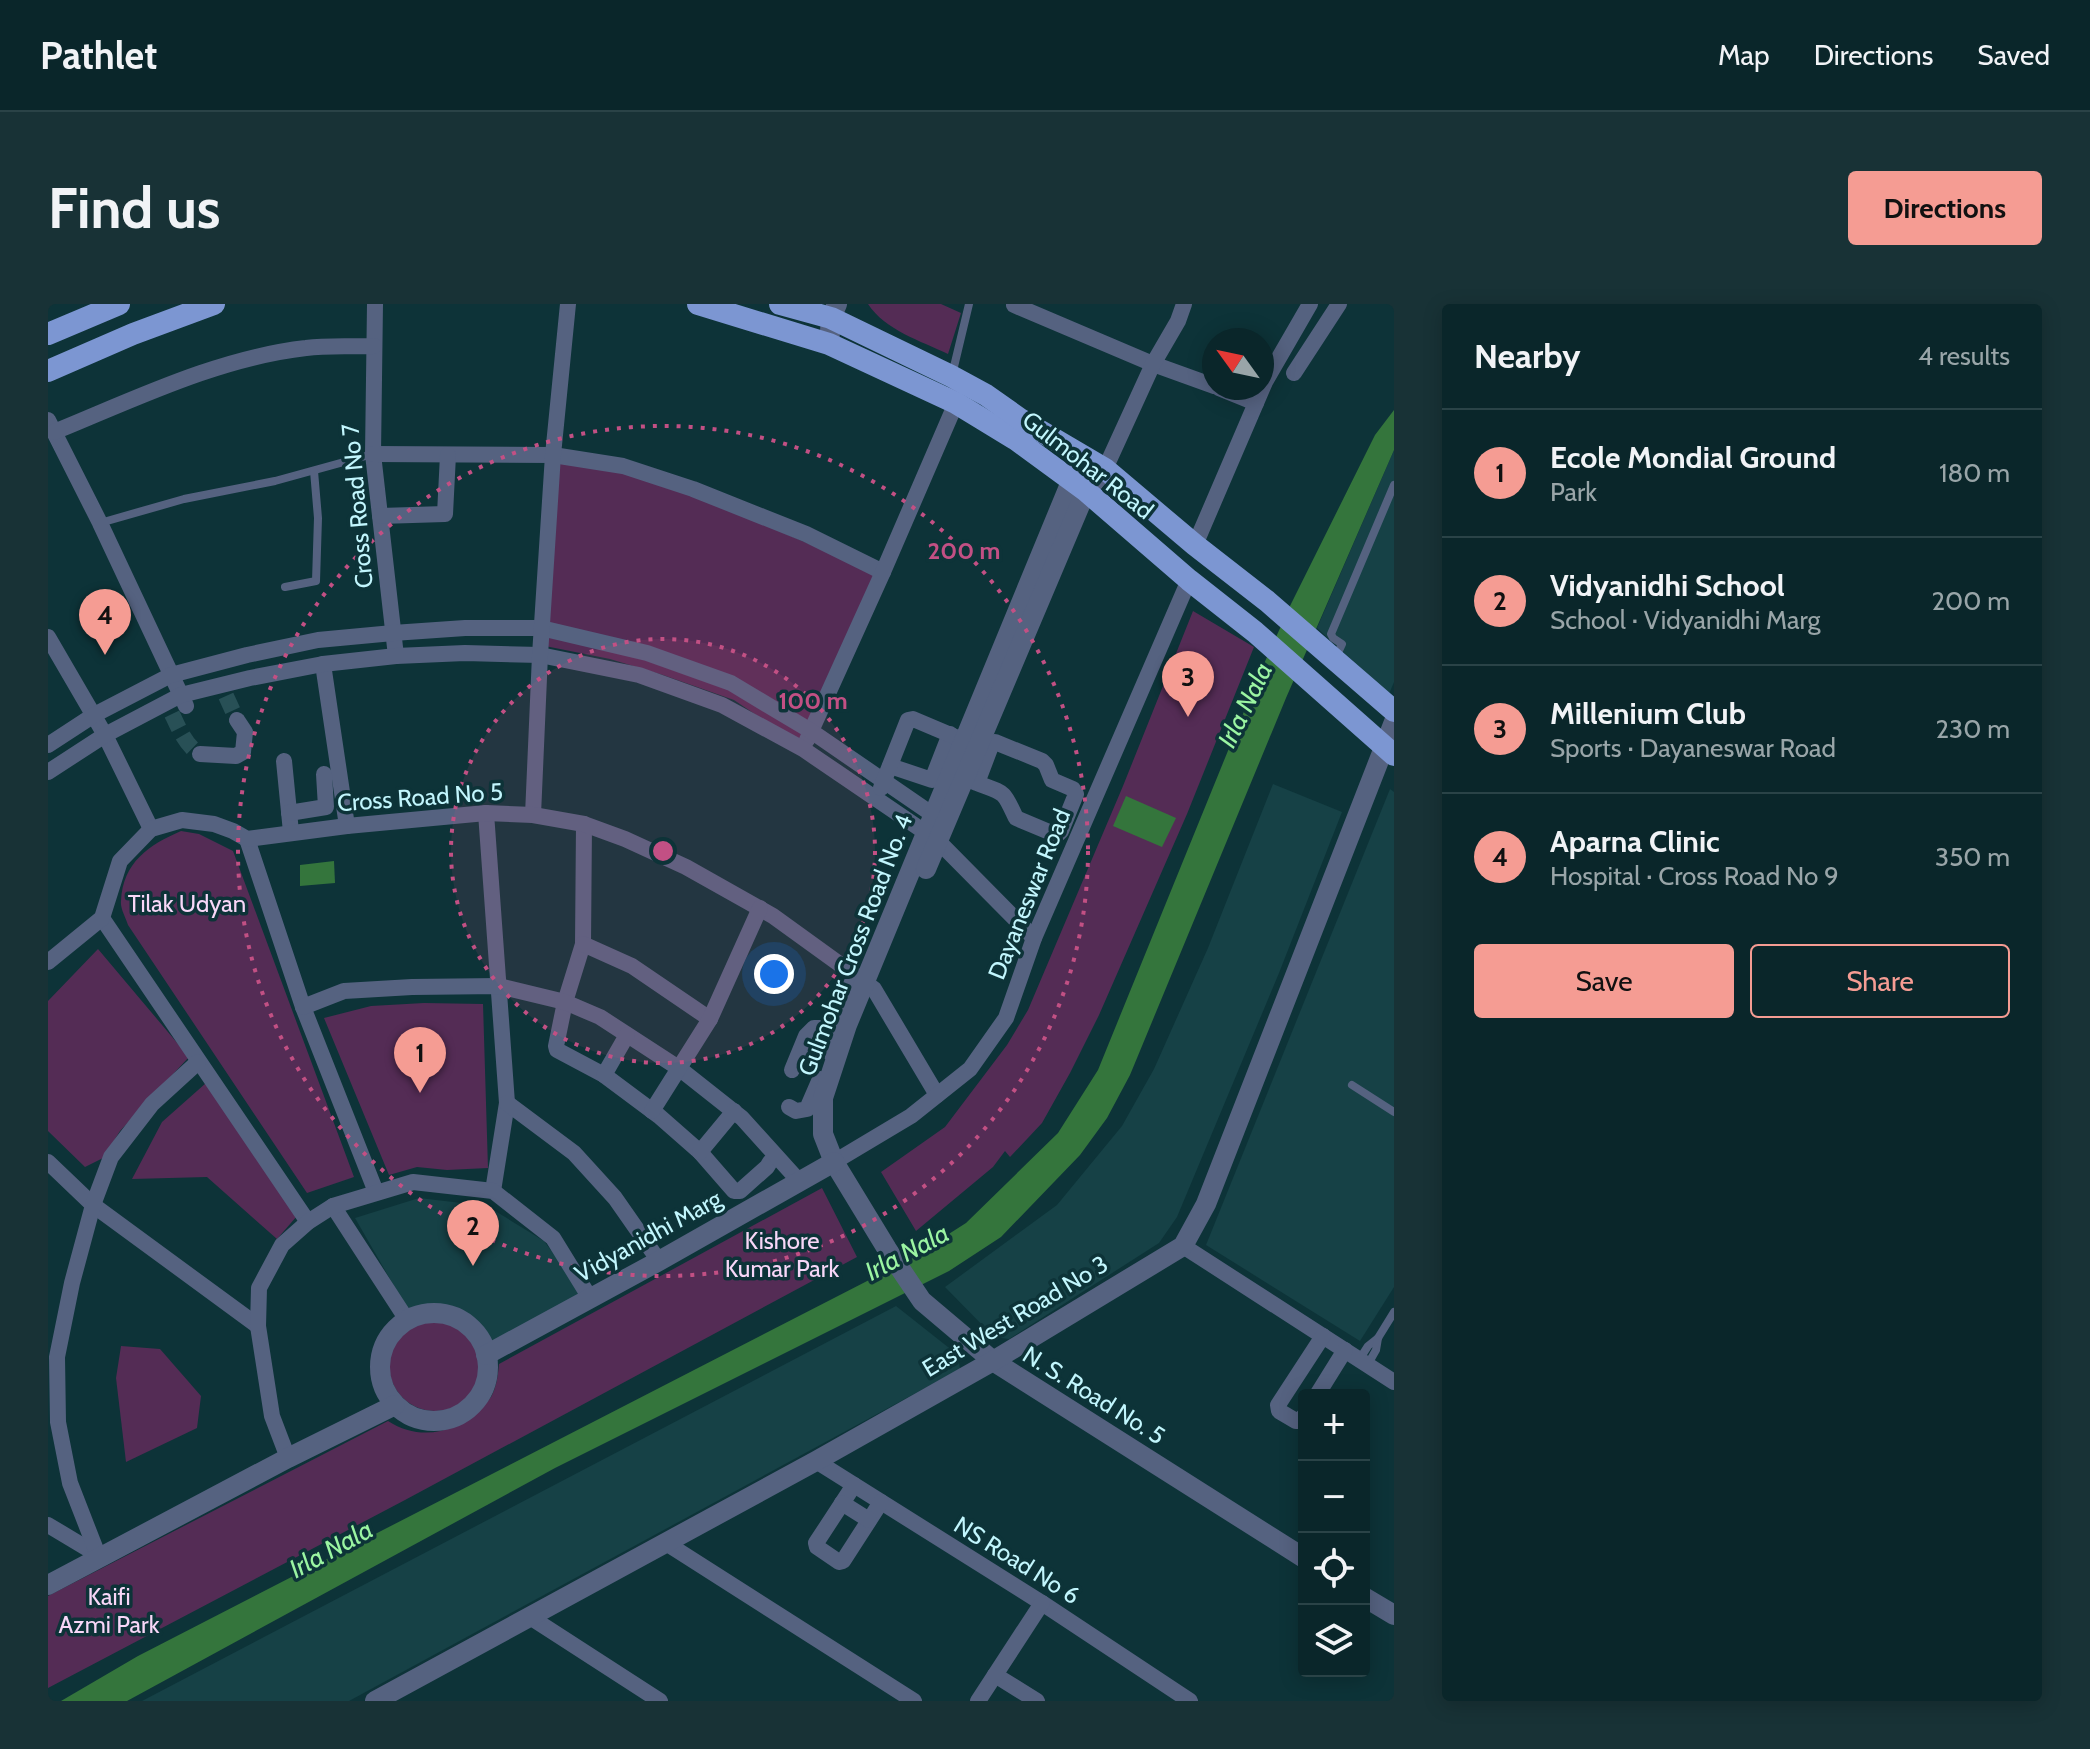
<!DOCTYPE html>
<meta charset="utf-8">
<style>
:root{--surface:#0a262a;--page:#183236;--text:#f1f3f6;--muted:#99a5a8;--line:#2a4347;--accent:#f59c93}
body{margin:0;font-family:Cabin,sans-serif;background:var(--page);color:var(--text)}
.controls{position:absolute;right:24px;bottom:24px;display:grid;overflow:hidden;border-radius:8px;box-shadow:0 4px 20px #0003}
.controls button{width:72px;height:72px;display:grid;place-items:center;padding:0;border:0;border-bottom:2px solid var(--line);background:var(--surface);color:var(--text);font:40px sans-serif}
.compass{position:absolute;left:1154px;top:24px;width:72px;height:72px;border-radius:50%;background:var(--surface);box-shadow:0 4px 20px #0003;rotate:303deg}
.you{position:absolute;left:726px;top:670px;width:28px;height:28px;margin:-20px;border:6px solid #fff;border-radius:50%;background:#1a73e8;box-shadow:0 0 0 12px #1a73e833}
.badge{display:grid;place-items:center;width:52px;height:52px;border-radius:50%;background:var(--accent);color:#111;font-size:26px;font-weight:700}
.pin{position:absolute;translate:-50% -66px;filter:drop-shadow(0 2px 4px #0008)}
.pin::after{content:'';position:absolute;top:42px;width:28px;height:24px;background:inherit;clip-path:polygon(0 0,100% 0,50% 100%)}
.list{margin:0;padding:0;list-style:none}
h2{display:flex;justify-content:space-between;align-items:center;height:104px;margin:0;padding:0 32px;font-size:34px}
h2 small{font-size:26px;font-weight:400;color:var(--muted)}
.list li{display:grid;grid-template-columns:52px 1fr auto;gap:24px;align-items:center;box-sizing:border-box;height:128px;padding:0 32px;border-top:2px solid var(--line)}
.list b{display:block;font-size:30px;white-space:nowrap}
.list p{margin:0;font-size:26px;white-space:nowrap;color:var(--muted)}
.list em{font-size:26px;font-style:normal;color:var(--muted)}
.actions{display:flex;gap:16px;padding:24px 32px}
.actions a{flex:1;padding:18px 0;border:2px solid var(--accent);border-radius:8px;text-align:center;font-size:28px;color:var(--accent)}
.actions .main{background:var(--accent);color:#111}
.icon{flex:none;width:44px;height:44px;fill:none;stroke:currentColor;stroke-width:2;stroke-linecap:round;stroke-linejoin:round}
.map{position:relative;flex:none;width:1346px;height:1397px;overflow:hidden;border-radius:8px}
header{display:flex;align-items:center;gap:48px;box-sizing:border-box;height:112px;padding:0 40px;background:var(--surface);border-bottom:2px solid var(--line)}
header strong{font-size:38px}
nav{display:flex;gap:44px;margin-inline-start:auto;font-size:28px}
.intro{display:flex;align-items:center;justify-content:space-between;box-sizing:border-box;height:192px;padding:0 48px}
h1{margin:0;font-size:56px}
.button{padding:20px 36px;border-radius:8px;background:var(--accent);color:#111;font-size:28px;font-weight:700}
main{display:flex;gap:48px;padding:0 48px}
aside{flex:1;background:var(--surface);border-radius:8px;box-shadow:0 4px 20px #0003}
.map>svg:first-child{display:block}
</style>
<header>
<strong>Pathlet</strong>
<nav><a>Map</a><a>Directions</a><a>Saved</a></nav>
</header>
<div class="intro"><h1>Find us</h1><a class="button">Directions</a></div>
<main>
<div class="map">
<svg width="1346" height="1397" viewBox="0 0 1346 1397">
<rect width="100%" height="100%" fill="#0d3338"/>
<g fill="#164146">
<polygon points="1346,146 1346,378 1341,390 1269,324"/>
<polygon points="1225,480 1294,508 1231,669 1129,913 1111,939 961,1035 946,1033 897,983 1009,901 1074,822 1106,765 1160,644"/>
<polygon points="1342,485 1346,488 1346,983 1312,1037 1158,941"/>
<polygon points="371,894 439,902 496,937 534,988 448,1044 435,1026 418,1010 392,1000 361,1008 307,914"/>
<polygon points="848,1002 910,1051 912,1065 301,1397 94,1397"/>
</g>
<g fill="#542c55">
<path d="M820 0H893L913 9 900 50C873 37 837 26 820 0Z"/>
<polygon points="508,155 582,169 667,199 830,270 753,441 686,396 615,371 562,355 492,341"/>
<polygon points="1145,307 1206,343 1139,510 1051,711 1022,769 994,819 962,853 957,847 945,863 868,927 833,868 897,823 959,741 980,706 1075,482"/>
<path d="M133 527 151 530 185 547 306 873 259 889 80 621C78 614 72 604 73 597 75 558 101 541 133 527Z"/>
<polygon points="50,645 141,753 72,827 55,854 37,863 0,827 0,697"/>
<polygon points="376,699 435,700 440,864 399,866 369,863 341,871 276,714 323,702"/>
<polygon points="158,779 249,912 229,935 159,873 84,875 114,818"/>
<path d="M774 884 809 953 357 1196 0 1384V1292L340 1117C371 1137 406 1130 432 1105 436 1100 442 1096 444 1091 449 1081 450 1070 451 1060Z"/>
<circle cx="387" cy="1061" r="46"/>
<polygon points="73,1042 112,1045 153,1092 149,1124 78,1158 68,1074"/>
</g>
<g fill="#34753c">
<polygon points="1346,106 1346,146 1238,394 1082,771 1059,814 1032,851 953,933 901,967 507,1164 79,1397 13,1397 90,1352 860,956 918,919 1010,829 1050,766 1210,373 1242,302 1327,131"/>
<polygon points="1078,492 1128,514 1114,543 1065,522"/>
<polygon points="286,557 287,579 252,582 252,561"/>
</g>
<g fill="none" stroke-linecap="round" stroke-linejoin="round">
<g stroke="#285056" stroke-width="16" stroke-dasharray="16 8" stroke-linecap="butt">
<polyline points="178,392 189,416"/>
<path d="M124 410C131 425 138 442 152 450"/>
</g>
<g stroke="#556280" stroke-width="8">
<polyline points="904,71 921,0"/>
<polyline points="52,219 136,195 227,177 325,150"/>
<polyline points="237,283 268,277 270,214 266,167"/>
<polyline points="1287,355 1294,340 1285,334 1283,330 1346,181"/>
<polyline points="1304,781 1346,808"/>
<polyline points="1311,1056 1320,1042 1330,1034"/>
<polyline points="1320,1060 1328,1046 1330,1034 1346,1008"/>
</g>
<g stroke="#556280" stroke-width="16">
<polyline points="327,0 325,150 348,352"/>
<polyline points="966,1 1105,60 1166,82"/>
<polyline points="1246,69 1291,0"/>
<polyline points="1171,84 1208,99"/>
<polyline points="0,116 52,219 138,402"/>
<path d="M6 128C87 95 170 54 258 44 280 41 304 43 326 42"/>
<polyline points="325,150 505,151 575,162 645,185 758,230 835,268"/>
<polyline points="1057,165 1105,60 1130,17 1136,0"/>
<polyline points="332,212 397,210 400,151"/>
<polyline points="1147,241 1217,78 1262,0"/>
<polyline points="0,333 57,431 103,525"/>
<polyline points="275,360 299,522"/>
<polyline points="759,436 835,268 908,99 907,91"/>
<polyline points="0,441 46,411 123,371 199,351 270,336 345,329 417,324 493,324 599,349 683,379 763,427 894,517"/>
<polyline points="152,450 188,452 195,448 197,428 189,416"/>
<polyline points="236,457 243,528"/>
<polyline points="842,462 884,476 902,430"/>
<polyline points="0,468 57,431 133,391 202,374 275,360 348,352 417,349 492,351 591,371 674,401 755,445 890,537 986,634"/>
<path d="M917 474 929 479C958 490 955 486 968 514L1006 530H1010L1013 527 1028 490 1025 485 1004 476 998 461 994 457 947 438 943 442 929 479"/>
<polyline points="833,484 860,416 865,415 917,437"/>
<polyline points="241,509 278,503 276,470"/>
<polyline points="438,509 459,799 445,887"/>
<polyline points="485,511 492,351 505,151 520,0"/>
<polyline points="536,520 535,640 517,698 508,742 509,746 556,771 611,812 652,848 686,887 692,887 719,863 722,858"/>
<polyline points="199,535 255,703 328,888"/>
<polyline points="54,614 260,918"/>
<polyline points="535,640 584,662 662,715"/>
<polyline points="0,658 54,614 72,557 103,525 134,516 166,520 185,527 199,535 299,522 438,509 485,511 536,520 577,535 638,563 725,612 826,685 889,791"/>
<polyline points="255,703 296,687 364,683 451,682 517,698 552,713 632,765 694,814 751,877"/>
<polyline points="777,733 807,672"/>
<polyline points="744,766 758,732 766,724 777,724 785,730 787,738 782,749"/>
<polyline points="556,771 579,731"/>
<polyline points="459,799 526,849 567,894 611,957"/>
<polyline points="741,803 748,807 759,805 772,775"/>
<polyline points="604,807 662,715 712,604"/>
<polyline points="652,848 686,807"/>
<polyline points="0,858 45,901 210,1022"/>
<polyline points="786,858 863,812 922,765 958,714 986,634 1141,276"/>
<polyline points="285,902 359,1016"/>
<polyline points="1135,942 1346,1078"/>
<polyline points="1269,1091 1297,1046"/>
<polyline points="1256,1112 1251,1117 1248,1117 1231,1107 1230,1101 1275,1032"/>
<polyline points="240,1154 224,1112 210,1022 211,984 234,941 260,918 285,902 365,878 445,887 505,934 542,994"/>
<polyline points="768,1157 994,1299 1142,1397"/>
<polyline points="806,1181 768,1239 769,1243 791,1258 795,1257 833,1198"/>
<polyline points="794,1199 821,1216"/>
<polyline points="0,1221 50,1251 50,1254"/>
<polyline points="618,1239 866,1397"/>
<polyline points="50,1251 22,1179 10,1118 9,1053 24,979 45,901 63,853 104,800 150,758"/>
<polyline points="482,1313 612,1397"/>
<polyline points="947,1371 989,1397"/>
<polyline points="930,1397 994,1299"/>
</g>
<g stroke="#556280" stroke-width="20">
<polyline points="781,40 783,14 789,0"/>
<polyline points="1034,151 799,721 775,794 775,830 786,858 839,945 874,997 945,1057 1256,1254"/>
<polyline points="878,565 1038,187 1057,165"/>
<circle cx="386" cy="1063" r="54"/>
<polyline points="438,1051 611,957 786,858"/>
<polyline points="0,1281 240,1154 347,1101"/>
<polyline points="1316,1293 1346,1311"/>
<polyline points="327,1397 768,1157 945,1057 1135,942 1158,900 1346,418"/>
</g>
<g stroke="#7c96d2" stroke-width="22">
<polyline points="650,0 781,40 908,99 967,135 1038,187 1141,276 1207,328 1346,451"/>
<polyline points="732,0 783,14 903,72 938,91 972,115 1057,165 1147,241 1219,297 1346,407"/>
<polyline points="0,30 71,0"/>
<polyline points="0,67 85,30 166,0"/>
</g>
</g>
<circle cx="615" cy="547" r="212" fill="#c25084" fill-opacity=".12"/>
<g fill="none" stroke="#c25084" stroke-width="4" stroke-dasharray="4 8">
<circle cx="615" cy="547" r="212"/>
<circle cx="615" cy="547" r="425"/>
</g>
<g text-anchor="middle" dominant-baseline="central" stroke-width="7" stroke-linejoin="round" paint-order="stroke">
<g font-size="24" fill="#c2f6fd" stroke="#0d3338">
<text transform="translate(1040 161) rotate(38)">Gulmohar Road</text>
<text transform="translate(309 202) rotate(-95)">Cross Road No 7</text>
<text transform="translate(372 493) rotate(-4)">Cross Road No 5</text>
<text transform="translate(981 590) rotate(-68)">Dayaneswar Road</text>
<text transform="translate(807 641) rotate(-69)">Gulmohar Cross Road No. 4</text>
<text transform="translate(600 932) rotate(-29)">Vidyanidhi Marg</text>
<text transform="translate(967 1012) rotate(-31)">East West Road No 3</text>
<text transform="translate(1046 1091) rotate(32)">N. S. Road No. 5</text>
<text transform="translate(969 1256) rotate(32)">NS Road No 6</text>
</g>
<g font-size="24" fill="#f8d7f8" stroke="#0d3338">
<text x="139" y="599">Tilak Udyan</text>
<text x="734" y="936">Kishore<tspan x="734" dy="28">Kumar Park</tspan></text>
<text x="61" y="1292">Kaifi<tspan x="61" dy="28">Azmi Park</tspan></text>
</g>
<g font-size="26" font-style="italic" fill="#9bf5a2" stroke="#0d3338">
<text transform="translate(1197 401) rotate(-64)">Irla Nala</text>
<text transform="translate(859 948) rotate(-28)">Irla Nala</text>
<text transform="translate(283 1245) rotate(-29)">Irla Nala</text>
</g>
</g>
<circle cx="615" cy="547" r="12" fill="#c25084" stroke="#0d3338" stroke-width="4"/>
<g font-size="24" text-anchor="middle" font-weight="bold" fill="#c25084" stroke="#0d3338" stroke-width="7" stroke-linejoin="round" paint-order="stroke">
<text x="916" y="255">200 m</text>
<text x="765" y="405">100 m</text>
</g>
</svg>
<div class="controls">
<button>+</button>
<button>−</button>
<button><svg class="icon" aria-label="locate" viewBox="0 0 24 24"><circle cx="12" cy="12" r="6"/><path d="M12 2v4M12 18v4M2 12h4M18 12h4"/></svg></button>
<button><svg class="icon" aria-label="layers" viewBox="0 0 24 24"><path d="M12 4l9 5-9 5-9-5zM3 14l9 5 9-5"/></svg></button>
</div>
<svg class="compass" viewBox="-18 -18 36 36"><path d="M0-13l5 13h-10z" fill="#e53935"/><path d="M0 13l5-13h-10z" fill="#99a5a8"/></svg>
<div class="you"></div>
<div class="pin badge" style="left:372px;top:789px">1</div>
<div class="pin badge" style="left:425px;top:962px">2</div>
<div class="pin badge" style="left:1140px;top:413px">3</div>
<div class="pin badge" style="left:57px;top:351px">4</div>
</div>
<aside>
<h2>Nearby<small>4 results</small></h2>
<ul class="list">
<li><span class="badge">1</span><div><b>Ecole Mondial Ground</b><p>Park</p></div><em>180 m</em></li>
<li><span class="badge">2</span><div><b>Vidyanidhi School</b><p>School · Vidyanidhi Marg</p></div><em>200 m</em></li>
<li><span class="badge">3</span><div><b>Millenium Club</b><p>Sports · Dayaneswar Road</p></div><em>230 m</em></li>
<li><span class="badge">4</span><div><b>Aparna Clinic</b><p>Hospital · Cross Road No 9</p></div><em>350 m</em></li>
</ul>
<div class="actions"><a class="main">Save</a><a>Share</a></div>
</aside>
</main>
